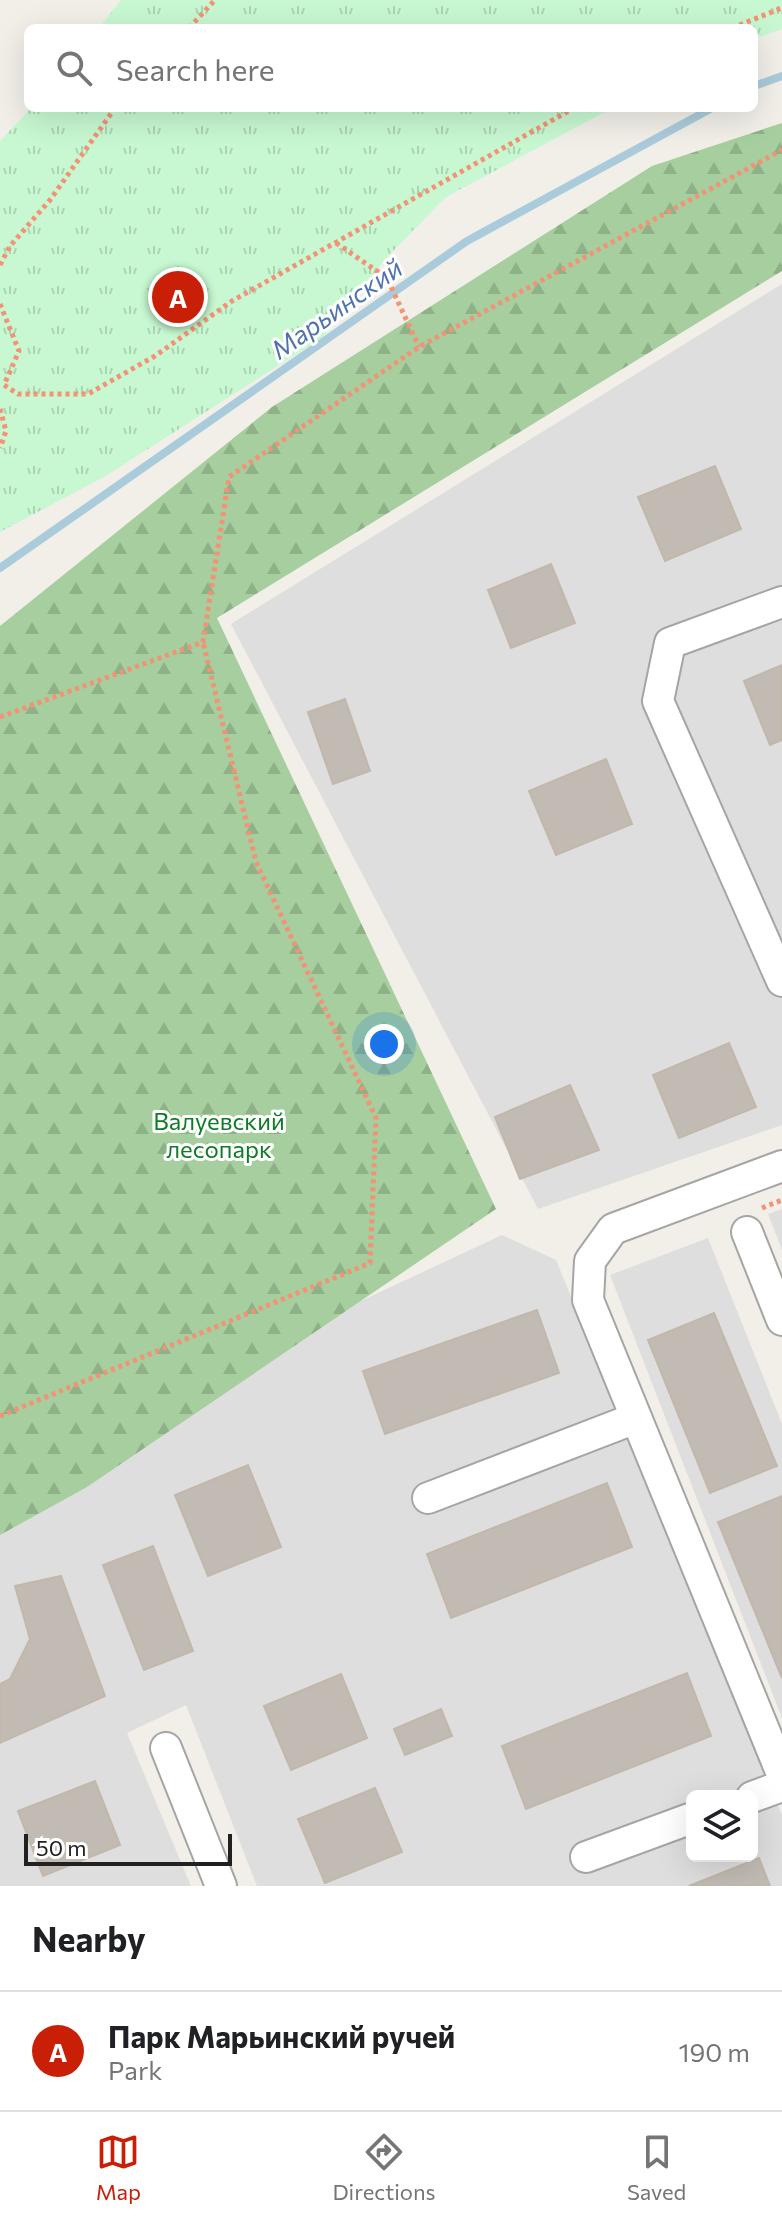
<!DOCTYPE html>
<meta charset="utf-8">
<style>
:root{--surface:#fff;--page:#f6f6f6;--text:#202124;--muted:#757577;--line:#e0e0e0;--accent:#ca1f07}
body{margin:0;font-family:Commissioner,sans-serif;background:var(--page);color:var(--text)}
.controls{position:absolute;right:24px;bottom:24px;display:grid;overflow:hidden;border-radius:12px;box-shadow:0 8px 32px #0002}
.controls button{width:72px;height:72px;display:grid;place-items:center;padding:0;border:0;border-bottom:2px solid var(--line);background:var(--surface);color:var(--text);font:40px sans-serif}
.scale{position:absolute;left:24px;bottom:20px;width:208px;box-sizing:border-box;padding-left:8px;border:4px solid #212121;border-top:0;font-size:22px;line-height:28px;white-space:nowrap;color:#212121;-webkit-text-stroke:6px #fff;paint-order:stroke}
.you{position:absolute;left:384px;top:1044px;width:28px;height:28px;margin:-20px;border:6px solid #fff;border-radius:50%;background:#1a73e8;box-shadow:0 0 0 12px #1a73e833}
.badge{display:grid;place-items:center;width:52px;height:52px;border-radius:50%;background:var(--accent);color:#fff;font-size:26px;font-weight:700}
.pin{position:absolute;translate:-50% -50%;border:4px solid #fff;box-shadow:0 2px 8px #0006}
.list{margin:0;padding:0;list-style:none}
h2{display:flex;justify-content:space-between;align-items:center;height:104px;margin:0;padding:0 32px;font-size:34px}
h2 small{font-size:26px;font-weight:400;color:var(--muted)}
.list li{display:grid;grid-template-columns:52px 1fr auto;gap:24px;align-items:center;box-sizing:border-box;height:120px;padding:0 32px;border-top:2px solid var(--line)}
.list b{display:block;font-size:30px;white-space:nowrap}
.list p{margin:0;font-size:26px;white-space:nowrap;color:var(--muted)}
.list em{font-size:26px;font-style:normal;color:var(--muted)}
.icon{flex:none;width:44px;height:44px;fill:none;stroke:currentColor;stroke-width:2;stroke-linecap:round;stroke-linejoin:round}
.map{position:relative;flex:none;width:782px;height:1886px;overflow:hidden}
.search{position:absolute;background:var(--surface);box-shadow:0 8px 32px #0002;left:24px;right:24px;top:24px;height:88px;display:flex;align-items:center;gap:20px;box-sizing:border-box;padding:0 28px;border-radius:12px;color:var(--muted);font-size:30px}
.sheet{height:224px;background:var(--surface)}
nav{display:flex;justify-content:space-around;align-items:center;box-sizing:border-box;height:112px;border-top:2px solid var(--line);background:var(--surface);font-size:22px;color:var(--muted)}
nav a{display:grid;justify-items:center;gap:4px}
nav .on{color:var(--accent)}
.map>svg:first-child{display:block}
</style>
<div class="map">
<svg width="782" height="1886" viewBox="0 0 782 1886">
<defs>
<pattern id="forest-firs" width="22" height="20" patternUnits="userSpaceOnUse" patternTransform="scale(2)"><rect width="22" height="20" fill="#a6ce9e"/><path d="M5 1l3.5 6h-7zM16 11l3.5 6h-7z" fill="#8fb188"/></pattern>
<pattern id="park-tufts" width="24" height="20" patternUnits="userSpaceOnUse" patternTransform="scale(2)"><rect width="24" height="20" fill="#c7f8d1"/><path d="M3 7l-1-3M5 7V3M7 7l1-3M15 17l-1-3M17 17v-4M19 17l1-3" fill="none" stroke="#abd4b3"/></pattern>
</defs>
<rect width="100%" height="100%" fill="#f1efe8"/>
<g fill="#dfdede" fill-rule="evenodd">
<polygon points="782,284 782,1125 538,1209 231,624"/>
<polygon points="782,1209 782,1250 768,1214"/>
<path d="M502 1235 556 1260 782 1815V1886H257L186 1705 127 1733 191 1886H0V1516L333 1314ZM692 1796H752V1856H692Z"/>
<polygon points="708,1238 782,1424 782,1718 610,1275"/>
</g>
<polygon fill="url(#forest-firs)" points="782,123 782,271 217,618 496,1209 87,1487 0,1535 0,626 272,407 652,166"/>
<g fill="url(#park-tufts)">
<polygon points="121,0 782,0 782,29 754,39 754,28 99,28"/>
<polygon points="31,108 612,108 446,197 388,256 323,337 104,477 0,532 0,141"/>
</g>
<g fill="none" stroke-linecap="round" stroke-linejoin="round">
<g stroke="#aacbdc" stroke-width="8">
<polyline points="754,86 782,76"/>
<polyline points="0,568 467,241 712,108"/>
</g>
</g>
<g fill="#c1bbb4" stroke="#c2b7aa" stroke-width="2">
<polygon points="715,466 741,529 665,561 638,497"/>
<polygon points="551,564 575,623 511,648 488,590"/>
<polygon points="782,665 782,740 770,745 744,681"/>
<polygon points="345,699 370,771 333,784 308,712"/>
<polygon points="606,759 632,824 556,855 529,791"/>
<polygon points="729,1043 756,1107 679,1138 653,1075"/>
<polygon points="570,1085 599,1150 520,1179 495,1117"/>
<polygon points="537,1310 559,1373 385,1434 363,1371"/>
<polygon points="714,1313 777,1466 710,1493 648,1340"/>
<polygon points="248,1465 281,1547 208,1576 175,1495"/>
<polygon points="607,1483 632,1547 451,1618 427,1554"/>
<polygon points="782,1496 782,1678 718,1522"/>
<polygon points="153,1546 193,1651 144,1670 103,1565"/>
<polygon points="61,1576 105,1696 0,1743 0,1684 10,1679 30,1639 15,1586"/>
<polygon points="687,1673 711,1736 526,1809 502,1746"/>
<polygon points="341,1674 367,1738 291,1770 264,1706"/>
<polygon points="441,1709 452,1736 405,1755 394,1729"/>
<polygon points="95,1781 120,1845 43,1876 18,1811"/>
<polygon points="375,1788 402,1852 325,1883 298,1819"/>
<polygon points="759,1858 770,1886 689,1886"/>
</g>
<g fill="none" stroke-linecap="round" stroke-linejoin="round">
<defs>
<g id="minor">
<polyline points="782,602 670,643 658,701 782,981"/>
<polyline points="782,1166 613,1229 590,1261 588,1300 782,1774"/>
<polyline points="747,1232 782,1320"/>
<polyline points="428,1498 636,1418"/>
<polyline points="166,1748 221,1886"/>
<polyline points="752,1797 782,1786"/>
<polyline points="586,1857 692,1818"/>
</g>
</defs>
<use href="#minor" stroke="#a5a5a5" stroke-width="34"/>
<g stroke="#f59174" stroke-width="5" stroke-dasharray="4 4" stroke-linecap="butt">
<polyline points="189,28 215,0"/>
<polyline points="732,28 782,8"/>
<polyline points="336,243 387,278 419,347"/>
<polyline points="0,265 10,246 50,200 115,108"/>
<polyline points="0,304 19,351 4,385 18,394 88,394 155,356 232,301 574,108"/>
<polyline points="0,409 6,431 0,448"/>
<polyline points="0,717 203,642 229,477 419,347 782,150"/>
<polyline points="762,1208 782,1200"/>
<polyline points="0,1416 370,1263 376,1118 256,862 203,642"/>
</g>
<use href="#minor" stroke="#fff" stroke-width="30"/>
</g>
<g text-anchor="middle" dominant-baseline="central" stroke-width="6" stroke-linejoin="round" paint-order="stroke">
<g font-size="24" fill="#107d26" stroke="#fff">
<text x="219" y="1120">Валуевский<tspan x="219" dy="28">лесопарк</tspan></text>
</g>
<g font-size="26" font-style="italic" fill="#4f73ae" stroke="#fff">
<text transform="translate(336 308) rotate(-35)">Марьинский</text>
</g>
</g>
</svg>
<div class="controls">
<button><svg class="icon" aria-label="layers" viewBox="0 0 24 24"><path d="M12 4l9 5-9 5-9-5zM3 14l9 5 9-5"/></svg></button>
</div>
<div class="scale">50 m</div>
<div class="you"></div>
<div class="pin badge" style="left:178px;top:297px">A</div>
<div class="search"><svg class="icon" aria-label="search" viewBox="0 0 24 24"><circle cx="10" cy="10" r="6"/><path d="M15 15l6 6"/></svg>Search here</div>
</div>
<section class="sheet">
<h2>Nearby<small></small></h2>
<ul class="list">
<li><span class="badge">A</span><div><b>Парк Марьинский ручей</b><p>Park</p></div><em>190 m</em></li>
</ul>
</section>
<nav>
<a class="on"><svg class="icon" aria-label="map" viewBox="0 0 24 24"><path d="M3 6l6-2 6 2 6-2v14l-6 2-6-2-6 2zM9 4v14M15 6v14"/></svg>Map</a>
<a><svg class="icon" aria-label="directions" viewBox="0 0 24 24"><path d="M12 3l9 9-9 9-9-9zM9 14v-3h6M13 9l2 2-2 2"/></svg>Directions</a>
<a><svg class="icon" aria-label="saved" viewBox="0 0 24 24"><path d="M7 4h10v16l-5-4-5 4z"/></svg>Saved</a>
</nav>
